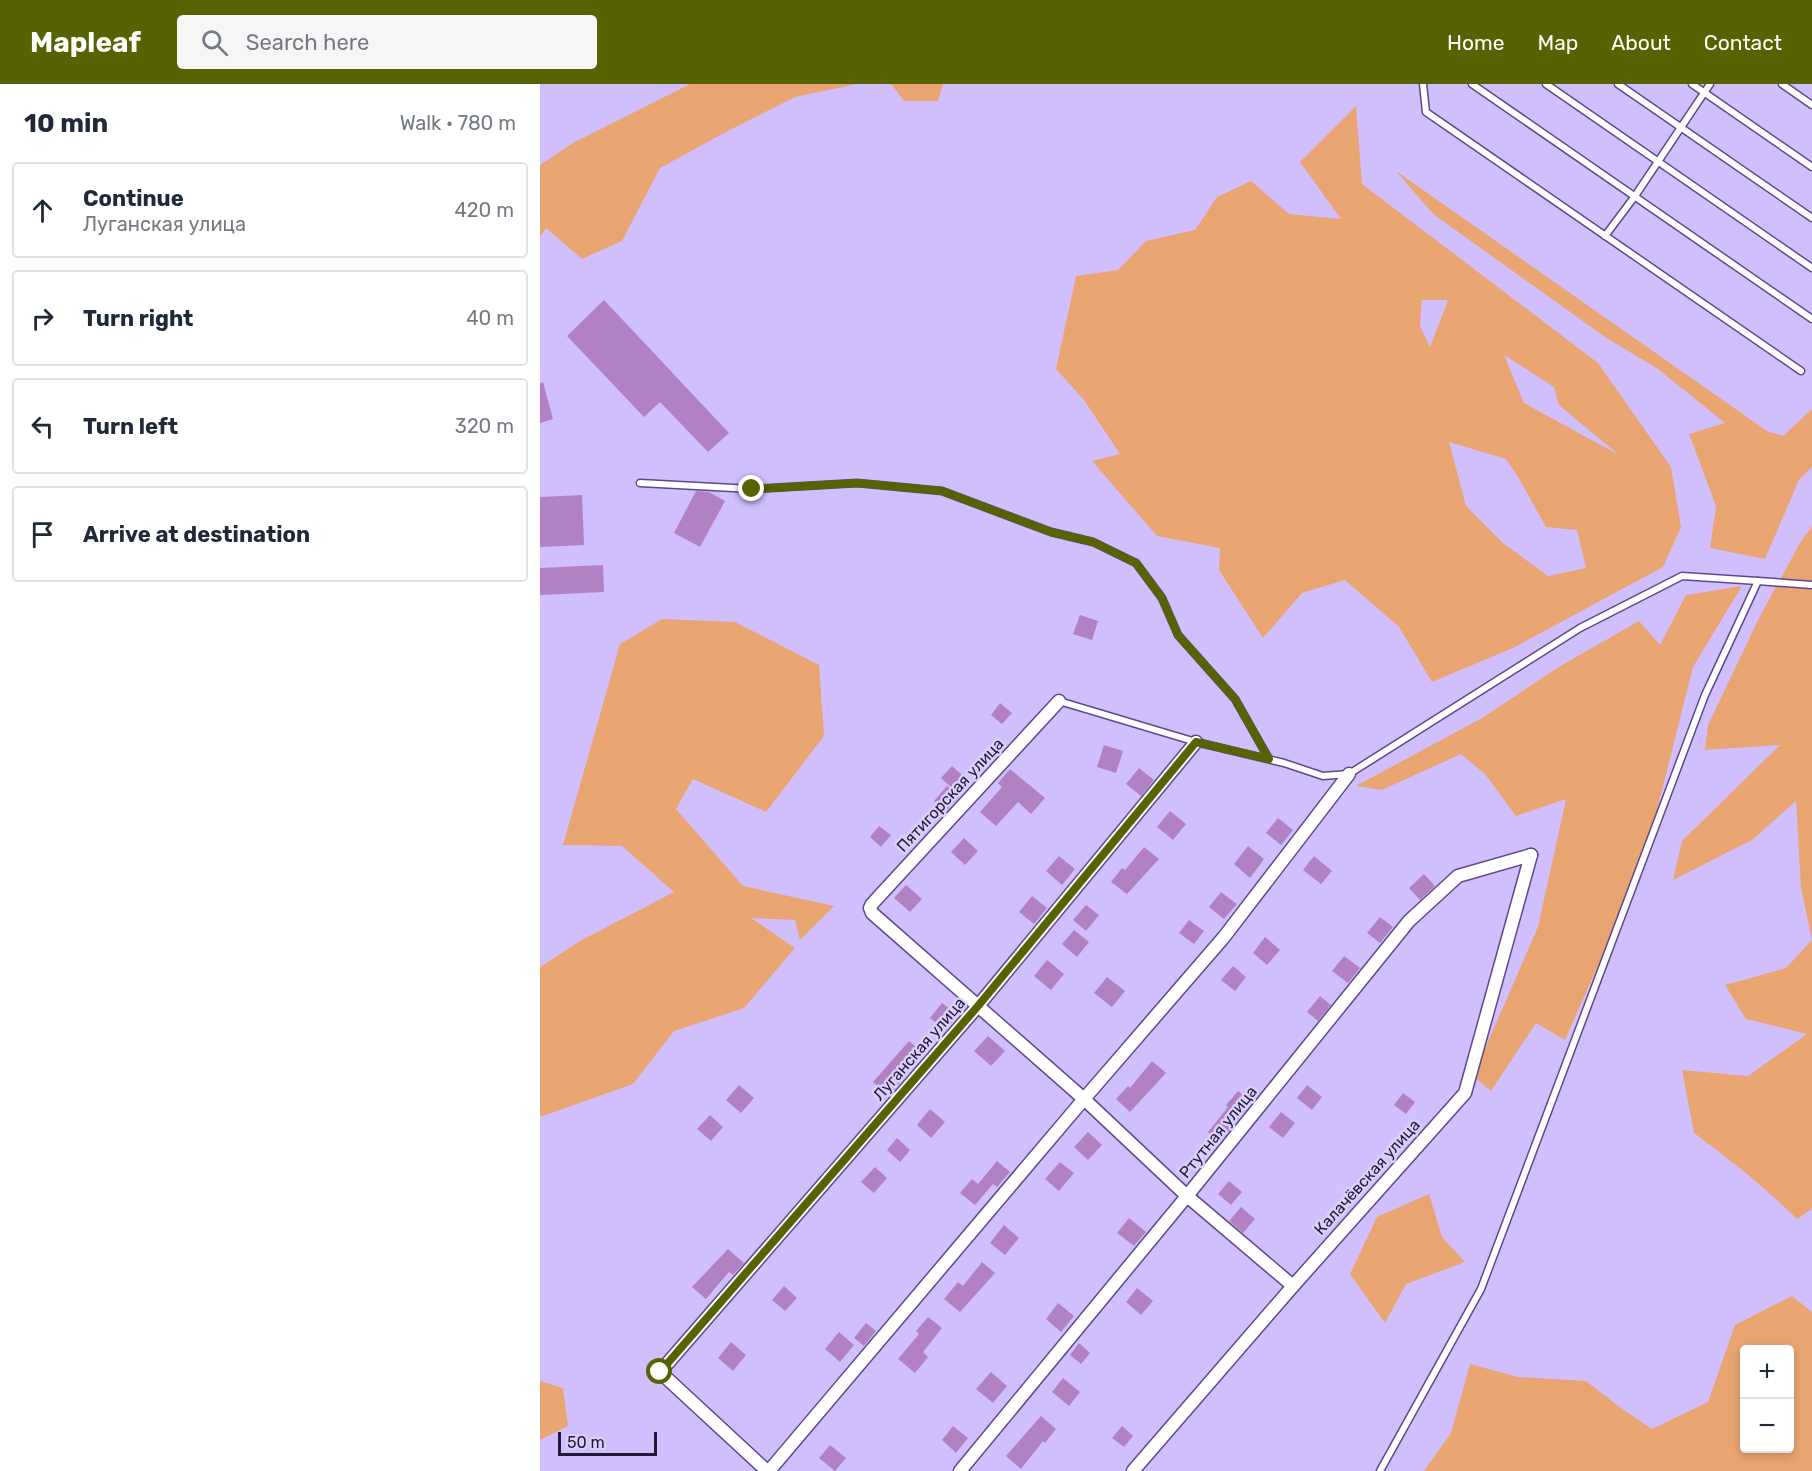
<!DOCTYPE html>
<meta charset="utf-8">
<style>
:root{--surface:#fff;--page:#f6f6f7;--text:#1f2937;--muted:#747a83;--line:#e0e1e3;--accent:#576202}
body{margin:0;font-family:Rubik,sans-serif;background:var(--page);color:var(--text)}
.controls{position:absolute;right:18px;bottom:18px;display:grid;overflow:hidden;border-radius:6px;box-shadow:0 3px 9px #0003}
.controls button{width:54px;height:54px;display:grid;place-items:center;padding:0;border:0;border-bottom:2px solid var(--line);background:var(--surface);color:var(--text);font:30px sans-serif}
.scale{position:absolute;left:18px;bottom:15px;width:99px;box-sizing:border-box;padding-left:6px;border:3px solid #221935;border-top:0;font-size:16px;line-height:21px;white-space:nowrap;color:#221935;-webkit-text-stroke:4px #dccffe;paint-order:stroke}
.stop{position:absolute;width:18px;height:18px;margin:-14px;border:4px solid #576202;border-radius:50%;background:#fff}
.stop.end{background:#576202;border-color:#fff;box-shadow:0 2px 6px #0008}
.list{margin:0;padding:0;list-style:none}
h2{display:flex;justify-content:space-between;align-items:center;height:78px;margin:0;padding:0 24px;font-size:26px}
h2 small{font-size:20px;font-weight:400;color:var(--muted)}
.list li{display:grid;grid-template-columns:39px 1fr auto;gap:18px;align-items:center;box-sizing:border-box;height:96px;margin:0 12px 12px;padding:0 12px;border:2px solid var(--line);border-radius:6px}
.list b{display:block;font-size:22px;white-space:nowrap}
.list p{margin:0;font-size:20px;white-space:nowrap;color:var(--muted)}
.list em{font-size:20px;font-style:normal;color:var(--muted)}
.icon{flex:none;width:33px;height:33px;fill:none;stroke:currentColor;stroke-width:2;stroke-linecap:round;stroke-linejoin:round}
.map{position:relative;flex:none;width:1272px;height:1387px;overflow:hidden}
header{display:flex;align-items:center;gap:36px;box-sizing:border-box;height:84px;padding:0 30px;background:var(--accent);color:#fff}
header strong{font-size:28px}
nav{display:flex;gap:33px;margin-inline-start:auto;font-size:21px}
.search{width:420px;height:54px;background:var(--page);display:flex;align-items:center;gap:15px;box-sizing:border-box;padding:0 21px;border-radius:6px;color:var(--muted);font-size:22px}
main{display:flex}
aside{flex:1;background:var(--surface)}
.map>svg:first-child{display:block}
</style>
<header>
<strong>Mapleaf</strong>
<div class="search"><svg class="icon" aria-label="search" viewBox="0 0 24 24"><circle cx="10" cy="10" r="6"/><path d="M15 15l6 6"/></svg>Search here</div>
<nav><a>Home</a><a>Map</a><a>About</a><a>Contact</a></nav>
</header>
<main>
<aside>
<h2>10 min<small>Walk · 780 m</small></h2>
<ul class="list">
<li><svg class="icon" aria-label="ahead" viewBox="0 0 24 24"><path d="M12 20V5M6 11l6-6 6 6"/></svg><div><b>Continue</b><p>Луганская улица</p></div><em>420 m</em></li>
<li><svg class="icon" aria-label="right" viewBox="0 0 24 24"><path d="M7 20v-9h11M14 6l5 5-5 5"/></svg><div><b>Turn right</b></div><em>40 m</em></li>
<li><svg class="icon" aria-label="left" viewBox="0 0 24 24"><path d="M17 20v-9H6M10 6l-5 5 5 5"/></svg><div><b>Turn left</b></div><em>320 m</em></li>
<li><svg class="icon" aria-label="arrive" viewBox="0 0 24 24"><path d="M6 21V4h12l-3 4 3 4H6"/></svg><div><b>Arrive at destination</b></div></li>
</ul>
</aside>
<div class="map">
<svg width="1272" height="1387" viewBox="0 0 1272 1387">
<rect width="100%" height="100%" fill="#d1bffd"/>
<g fill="#e8a572" fill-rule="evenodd">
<polygon points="150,0 317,0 255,13 184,49 120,84 82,157 42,175 6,144 0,153 0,81 33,59"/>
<polygon points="351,0 403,0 398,17 364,17"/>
<path d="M816 22 822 100 1058 279 1131 383 1141 443 1123 483 973 564 892 598 859 543 805 496 762 509 723 554 679 486 680 464 617 452 552 377 580 370 544 316 516 285 536 192 578 186 606 157 655 146 677 113 711 97 749 130 801 135 760 78ZM882 216H908L890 263 880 242ZM964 271 1014 303 1019 321 1079 371 984 319ZM909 358 966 375 978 393 1006 443 1037 446 1046 484 1008 492 963 459 926 422Z"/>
<polygon points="856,87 1227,347 1243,352 1272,325 1272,383 1259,396 1225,475 1170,464 1176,422 1149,350 1185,339 1118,285 1065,253 893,130"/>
<path d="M1272 442V1125L1257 1135C1225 1104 1191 1076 1154 1049L1142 986 1208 992 1267 950 1206 935 1185 901 1246 884 1272 856 1261 804 1256 717 1212 756 1133 796 1142 757 1240 661 1165 666 1168 641 1219 534 1260 459Z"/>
<polygon points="1202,502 1153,583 1104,778 1025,956 996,939 951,1007 933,992 998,843 1026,715 976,732 945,690 921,670 842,706 816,702 942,634 1017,584 1099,537 1120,561 1146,511"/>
<polygon points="122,535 195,538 279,581 284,652 226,728 153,695 136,725 203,802 294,822 260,856 255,836 211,834 255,864 204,924 134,947 93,1000 0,1033 0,883 40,857 134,808 82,762 23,761 80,560"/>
<polygon points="889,1110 902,1153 925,1178 866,1200 845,1239 810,1190 837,1133"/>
<path d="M1252 1212 1272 1228V1387H884L911 1349 930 1280 978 1293 1046 1297 1081 1324 1112 1345 1168 1318 1195 1241ZM1204 1266H1250V1364H1204Z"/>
<polygon points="0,1297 23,1304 28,1342 0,1356"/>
</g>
<g fill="#b281c2">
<polygon points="64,216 189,349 168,368 120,318 104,333 27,252"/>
<polygon points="3,298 13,335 0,339 0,299"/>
<polygon points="156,407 169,408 185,417 160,463 134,449"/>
<polygon points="42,411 44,461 0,463 0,413"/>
<polygon points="63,481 64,508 0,511 0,484"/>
<polygon points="540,531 558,537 552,556 533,550"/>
<polygon points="460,619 472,629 462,640 451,631"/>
<polygon points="564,661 583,667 576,689 557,683"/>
<polygon points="412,682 424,693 413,705 401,694"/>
<polygon points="599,684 614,696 601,712 586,700"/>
<polygon points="470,685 505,714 491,730 478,718 456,742 440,728 462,703 458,699"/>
<polygon points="407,702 419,713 405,728 394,717"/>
<polygon points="630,727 646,740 633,756 617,743"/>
<polygon points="738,734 753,746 741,761 726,749"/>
<polygon points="339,742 351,751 341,763 330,753"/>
<polygon points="424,754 438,767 425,781 411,768"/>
<polygon points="708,762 724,775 710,794 694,780"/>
<polygon points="604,763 619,775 587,810 571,798 582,784 585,786"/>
<polygon points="519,772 535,785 522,801 506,787"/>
<polygon points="774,772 792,787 781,800 763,786"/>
<polygon points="884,790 895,802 880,816 869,804"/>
<polygon points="366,801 382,815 370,828 354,814"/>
<polygon points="681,808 697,820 684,835 669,823"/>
<polygon points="492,812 507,824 494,840 479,828"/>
<polygon points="546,821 559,831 546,847 533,836"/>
<polygon points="840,833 853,843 840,859 827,849"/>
<polygon points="649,836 664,847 654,860 639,849"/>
<polygon points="534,846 549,858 537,873 522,860"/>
<polygon points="725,853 740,866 727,881 713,869"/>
<polygon points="804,872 820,884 808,899 792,887"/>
<polygon points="507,876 524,890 511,906 494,892"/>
<polygon points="693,882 706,893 695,907 681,896"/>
<polygon points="567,893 585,907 572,923 554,909"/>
<polygon points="780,912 791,921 778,937 767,928"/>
<polygon points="402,919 418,931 406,946 390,934"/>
<polygon points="448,952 465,967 451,982 434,967"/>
<polygon points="369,957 383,969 349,1012 333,998"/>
<polygon points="612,977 626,989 590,1028 576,1015 588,1002 590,1004"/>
<polygon points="199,1001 214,1014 201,1029 186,1016"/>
<polygon points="767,1001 782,1013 772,1026 757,1014"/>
<polygon points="698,1007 712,1018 680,1058 668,1048 688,1023 686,1021"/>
<polygon points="863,1009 875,1018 866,1030 854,1021"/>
<polygon points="390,1025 405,1038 391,1054 377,1041"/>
<polygon points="741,1028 755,1039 743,1054 729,1043"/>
<polygon points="170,1031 183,1043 171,1057 157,1045"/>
<polygon points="548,1048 562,1061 548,1076 534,1063"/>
<polygon points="357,1054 370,1066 360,1078 347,1066"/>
<polygon points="457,1077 470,1088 457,1103 453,1100 435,1121 420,1109 432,1095 438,1100"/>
<polygon points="520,1078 534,1089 519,1107 505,1095"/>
<polygon points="335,1083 347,1094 334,1109 321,1098"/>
<polygon points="689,1097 702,1108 691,1121 678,1110"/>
<polygon points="701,1123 715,1135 703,1149 689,1137"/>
<polygon points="589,1134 606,1148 594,1162 577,1149"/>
<polygon points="464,1141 479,1154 465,1171 450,1159"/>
<polygon points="188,1165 204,1179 193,1191 189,1188 166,1215 152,1203"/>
<polygon points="442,1178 455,1189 420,1228 404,1215 418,1198 423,1202"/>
<polygon points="244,1202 257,1214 245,1227 232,1216"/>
<polygon points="597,1204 613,1217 601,1231 586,1218"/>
<polygon points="518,1219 534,1232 521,1248 506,1235"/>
<polygon points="388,1233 402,1244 383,1268 388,1273 375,1289 358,1275 379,1250 376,1247"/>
<polygon points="326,1239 336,1247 324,1262 314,1254"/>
<polygon points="299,1248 314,1261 300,1278 285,1265"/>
<polygon points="191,1258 206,1271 193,1287 178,1274"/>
<polygon points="539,1259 550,1269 541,1280 530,1271"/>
<polygon points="451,1288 467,1302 453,1319 436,1305"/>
<polygon points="523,1294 540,1308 529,1322 512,1308"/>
<polygon points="501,1332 516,1345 505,1359 503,1357 481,1385 466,1372"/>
<polygon points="413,1342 428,1354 416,1369 402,1356"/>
<polygon points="582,1342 593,1352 584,1363 572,1354"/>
<polygon points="290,1361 306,1374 295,1387 279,1374"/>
</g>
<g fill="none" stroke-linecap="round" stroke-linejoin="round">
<defs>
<g id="service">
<polyline points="883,0 886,28 1261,287"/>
<polyline points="932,0 1272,235"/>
<polyline points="1006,0 1272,184"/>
<polyline points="1078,0 1272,134"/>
<polyline points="1152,0 1272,83"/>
<polyline points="1242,0 1272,21"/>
<polyline points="1065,152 1095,112 1170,0"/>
<polyline points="100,399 212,405 317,399 402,407 511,448 553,458 596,479 622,514 638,551 695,615 729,675"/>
<polyline points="1218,497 1272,501"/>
<polyline points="519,617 656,658 744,679 783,692 809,690 1040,544 1142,492 1218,497 1165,611 941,1205 840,1387"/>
</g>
<g id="minor">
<polyline points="519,617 332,820 330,824 332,829 544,1015 647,1112 753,1202"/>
<polyline points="227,1387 120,1288 438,922 656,658"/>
<polyline points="229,1387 544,1015 684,853 809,690"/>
<polyline points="420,1387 647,1112 869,837 918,792 991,771"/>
<polyline points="593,1387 753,1202 925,1009 991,771"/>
</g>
</defs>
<use href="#service" stroke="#5e478a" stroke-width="9"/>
<use href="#minor" stroke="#5e478a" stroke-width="15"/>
<use href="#service" stroke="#fff" stroke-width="6"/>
<use href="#minor" stroke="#fff" stroke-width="12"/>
</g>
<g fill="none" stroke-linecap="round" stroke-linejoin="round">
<polyline stroke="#576202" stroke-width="8" points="120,1288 438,922 656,658 729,675 695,615 638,551 622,514 596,479 553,458 511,448 402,407 318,399 212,405"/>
</g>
<g text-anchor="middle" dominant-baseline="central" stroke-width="5" stroke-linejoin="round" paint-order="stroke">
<g font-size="16" fill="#221935" stroke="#dccffe">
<text transform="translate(410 711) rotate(-47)">Пятигорская улица</text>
<text transform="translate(379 965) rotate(-49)">Луганская улица</text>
<text transform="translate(678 1048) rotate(-51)">Ртутная улица</text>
<text transform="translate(827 1093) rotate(-48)">Калачёвская улица</text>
</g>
</g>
</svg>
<div class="controls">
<button>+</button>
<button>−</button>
</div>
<div class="scale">50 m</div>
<div class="stop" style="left:120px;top:1288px"></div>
<div class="stop end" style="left:212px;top:405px"></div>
</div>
</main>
